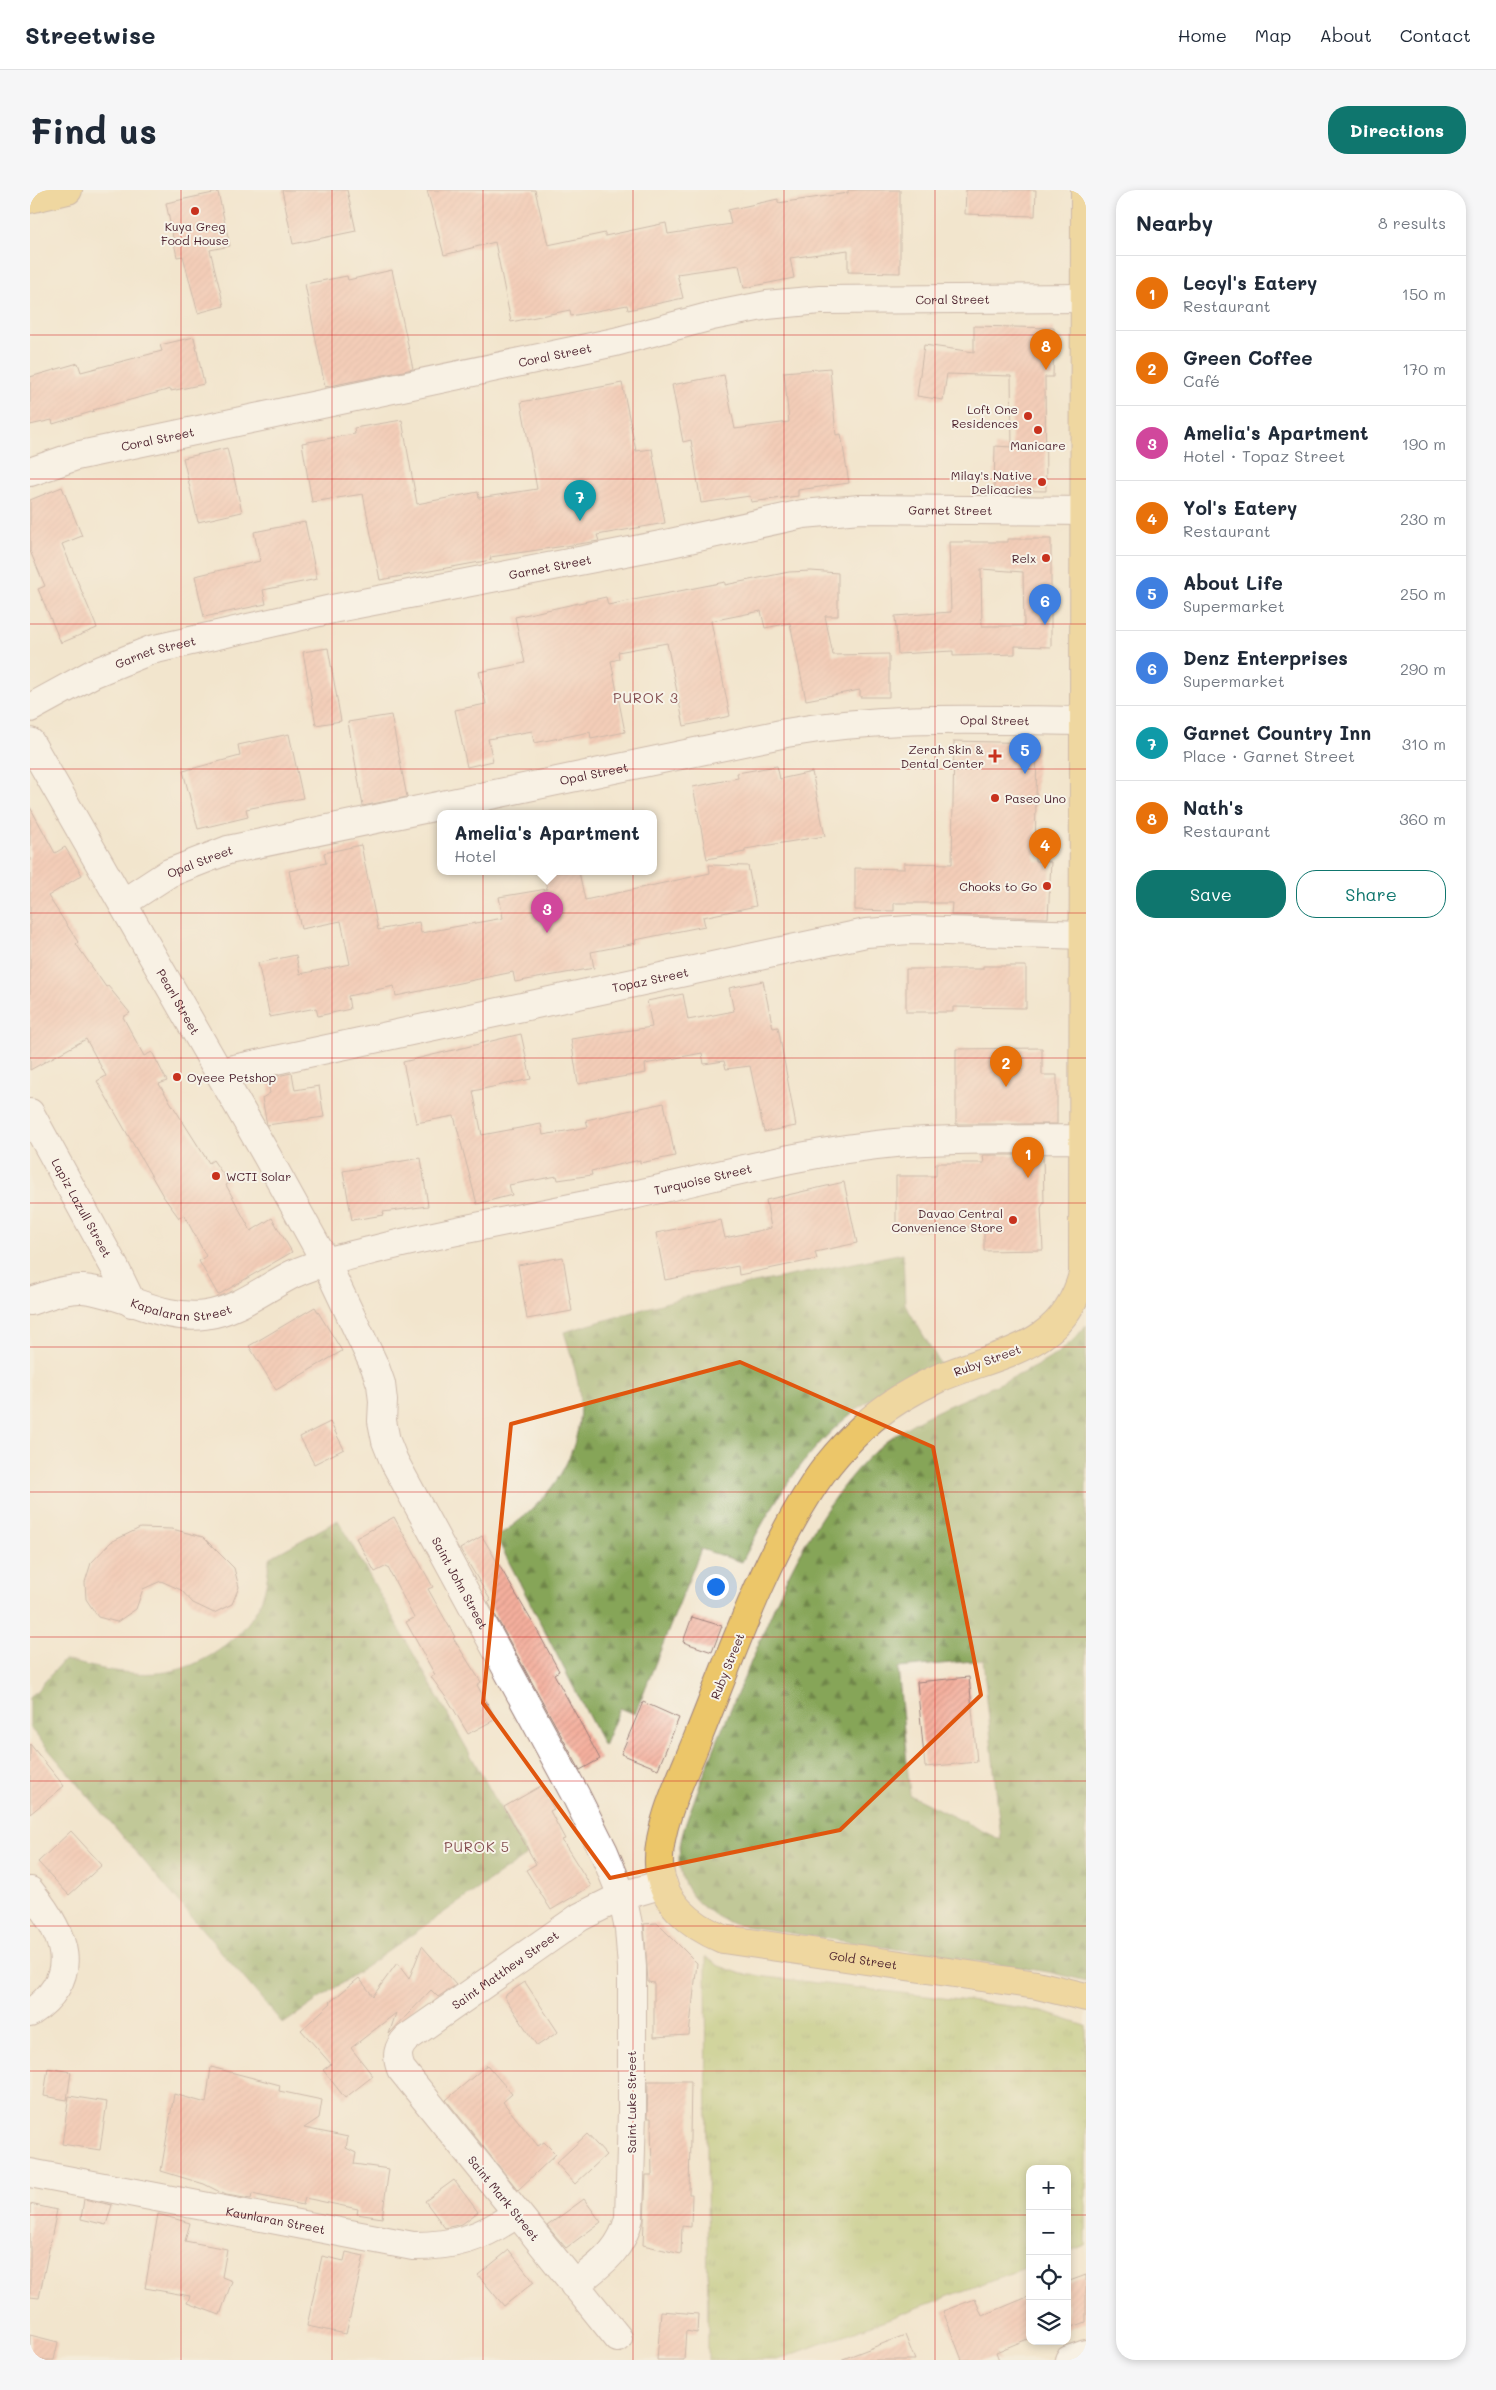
<!DOCTYPE html>
<meta charset="utf-8">
<style>
:root{--surface:#fff;--page:#f6f6f7;--text:#1f2937;--muted:#747a83;--line:#e0e1e3;--accent:#0f766e}
body{margin:0;font-family:Mali,sans-serif;background:var(--page);color:var(--text)}
.controls{position:absolute;right:15px;bottom:15px;display:grid;overflow:hidden;border-radius:10px;box-shadow:0 2px 8px #0003}
.controls button{width:45px;height:45px;display:grid;place-items:center;padding:0;border:0;border-bottom:1px solid var(--line);background:var(--surface);color:var(--text);font:25px sans-serif}
.you{position:absolute;left:685px;top:1396px;width:18px;height:18px;margin:-12px;border:4px solid #fff;border-radius:50%;background:#1a73e8;box-shadow:0 0 0 8px #1a73e833}
.badge{display:grid;place-items:center;width:32px;height:32px;border-radius:50%;background:var(--accent);color:#fff;font-size:16px;font-weight:700}
.pin{position:absolute;translate:-50% -41px;filter:drop-shadow(0 1px 2px #0008)}
.pin::after{content:'';position:absolute;top:26px;width:18px;height:15px;background:inherit;clip-path:polygon(0 0,100% 0,50% 100%)}
.popup{position:absolute;left:407px;top:620px;width:220px;height:65px;box-sizing:border-box;display:grid;place-content:center;border-radius:10px;background:var(--surface);filter:drop-shadow(0 1px 4px #0005);font-size:16px;white-space:nowrap;color:var(--muted)}
.popup b{font-size:19px;color:var(--text)}
.popup::after{content:'';position:absolute;left:50%;top:100%;margin-left:-10px;border:10px solid transparent;border-top-color:var(--surface)}
.list{margin:0;padding:0;list-style:none}
h2{display:flex;justify-content:space-between;align-items:center;height:65px;margin:0;padding:0 20px;font-size:21px}
h2 small{font-size:16px;font-weight:400;color:var(--muted)}
.list li{display:grid;grid-template-columns:32px 1fr auto;gap:15px;align-items:center;box-sizing:border-box;height:75px;padding:0 20px;border-top:1px solid var(--line)}
.list b{display:block;font-size:19px;white-space:nowrap}
.list p{margin:0;font-size:16px;white-space:nowrap;color:var(--muted)}
.list em{font-size:16px;font-style:normal;color:var(--muted)}
.actions{display:flex;gap:10px;padding:15px 20px}
.actions a{flex:1;padding:11px 0;border:1px solid var(--accent);border-radius:20px;text-align:center;font-size:18px;color:var(--accent)}
.actions .main{background:var(--accent);color:#fff}
.icon{flex:none;width:28px;height:28px;fill:none;stroke:currentColor;stroke-width:2;stroke-linecap:round;stroke-linejoin:round}
.map{position:relative;flex:none;width:1056px;height:2170px;overflow:hidden;border-radius:20px}
header{display:flex;align-items:center;gap:30px;box-sizing:border-box;height:70px;padding:0 25px;background:var(--surface);border-bottom:1px solid var(--line)}
header strong{font-size:24px}
nav{display:flex;gap:28px;margin-inline-start:auto;font-size:18px}
.intro{display:flex;align-items:center;justify-content:space-between;box-sizing:border-box;height:120px;padding:0 30px}
h1{margin:0;font-size:35px}
.button{padding:12px 22px;border-radius:20px;background:var(--accent);color:#fff;font-size:18px;font-weight:700}
main{display:flex;gap:30px;padding:0 30px}
aside{flex:1;background:var(--surface);border-radius:20px;box-shadow:0 2px 8px #0003}
.map>svg:first-child{display:block}
</style>
<header>
<strong>Streetwise</strong>
<nav><a>Home</a><a>Map</a><a>About</a><a>Contact</a></nav>
</header>
<div class="intro"><h1>Find us</h1><a class="button">Directions</a></div>
<main>
<div class="map">
<svg width="1056" height="2170" viewBox="0 0 1056 2170">
<defs>
<pattern id="grass-tufts" width="24" height="20" patternUnits="userSpaceOnUse" patternTransform="scale(1.25)"><rect width="24" height="20" fill="#a9be63"/><path d="M3 7l-1-3M5 7V3M7 7l1-3M15 17l-1-3M17 17v-4M19 17l1-3" fill="none" stroke="#8c9a52"/></pattern>
<pattern id="forest-firs" width="22" height="20" patternUnits="userSpaceOnUse" patternTransform="scale(1.25)"><rect width="22" height="20" fill="#86a559"/><path d="M5 1l3.5 6h-7zM16 11l3.5 6h-7z" fill="#70864a"/></pattern>
<pattern id="building-hatch" width="6" height="6" patternUnits="userSpaceOnUse" patternTransform="scale(1.25)"><rect width="6" height="6" fill="#f4af9d"/><path d="M-1 1l2-2M0 6l6-6M5 7l2-2" fill="none" stroke="#d39687"/></pattern>
</defs>
<rect width="100%" height="100%" fill="#f7f3e8"/>
<filter id="ink" filterUnits="userSpaceOnUse"><feTurbulence type="fractalNoise" baseFrequency=".02" numOctaves="2"/><feDisplacementMap in="SourceGraphic" scale="10" xChannelSelector="R" yChannelSelector="G"/><feConvolveMatrix kernelMatrix="1 2 1 2 8 2 1 2 1" color-interpolation-filters="sRGB"/></filter>
<filter id="wash" filterUnits="userSpaceOnUse"><feTurbulence type="fractalNoise" baseFrequency=".0096" numOctaves="4" result="noise"/><feDisplacementMap in="SourceGraphic" scale="20" xChannelSelector="R" yChannelSelector="G"/><feGaussianBlur stdDeviation="1.12" result="paint"/><feColorMatrix in="noise" values="0 0 0 0 0 0 0 0 0 0 0 0 0 0 0 0 0 1.4 0 .05"/><feComposite in="paint" operator="in"/></filter>
<g filter="url(#wash)">
<rect width="100%" height="100%" fill="#f2e5cd"/>
<polygon fill="url(#grass-tufts)" stroke="#7a6e47" points="676,1767 689,1776 712,1784 980,1816 1013,1822 1056,1836 1056,2055 1037,2062 1037,1979 1000,1979 1000,2076 747,2170 678,2170"/>
<g fill="url(#forest-firs)" stroke="#686242" fill-rule="evenodd">
<path d="M873 1063 875 1114 911 1175C810 1209 758 1281 712 1372L671 1359 605 1524 590 1518 574 1556 466 1347C519 1314 559 1261 548 1194 545 1177 539 1159 534 1142L655 1107Z"/>
<path d="M1056 1135V1791L1018 1782 706 1735C681 1726 654 1708 650 1678 646 1653 658 1628 666 1605 682 1562 700 1520 718 1479 737 1435 754 1388 779 1347 797 1317 819 1285 845 1261 880 1228 932 1211 975 1191 1006 1177 1036 1163 1056 1135ZM953 1470 971 1650 880 1605 868 1478Z"/>
<path d="M308 1330 497 1665 253 1834 0 1538V1508L34 1470C67 1478 102 1487 136 1482 171 1477 210 1451 227 1419 236 1403 238 1386 239 1368Z"/>
</g>
<g id="blocks">
<g fill="url(#building-hatch)" fill-rule="evenodd">
<polygon points="252,0 317,0 326,41 263,54"/>
<polygon points="397,0 505,0 518,55 575,43 575,46 636,33 638,44 701,34 698,20 748,9 748,13 818,3 818,0 870,0 870,83 818,82 818,60 760,68 764,88 714,98 709,75 647,84 653,108 598,120 597,115 541,126 540,120 481,132 465,52 414,65"/>
<polygon points="936,0 1006,0 1005,26 935,24"/>
<polygon points="188,2 200,56 180,60 194,116 168,123 153,66 147,67 136,13"/>
<polygon points="362,80 383,179 295,197 275,94 317,86 318,90"/>
<polygon points="944,136 1024,138 1023,187 1015,187 1016,301 964,300 965,256 982,257 981,186 917,184 913,210 887,206 894,155 944,162"/>
<polygon points="164,147 174,194 141,201 141,199 63,220 64,221 23,234 22,230 0,235 0,187 48,173 51,182 132,161 130,155"/>
<polygon points="800,178 806,245 811,244 819,293 768,300 768,306 721,312 720,306 671,313 661,250 653,252 642,195 694,185 705,239 759,232 754,182"/>
<polygon points="592,193 606,261 622,259 635,333 567,345 569,351 460,367 461,370 350,390 333,304 282,312 272,253 325,244 324,238 372,230 387,314 448,302 449,308 507,299 491,212"/>
<polygon points="197,258 212,322 168,332 153,268"/>
<polygon points="32,297 52,346 32,354 67,438 31,453 8,399 15,396 0,361 0,310"/>
<polygon points="275,332 287,389 233,400 236,414 174,427 165,386 230,371 224,342"/>
<path d="M978 349H1021V457L985 456V464L923 466V461L868 464 865 426 921 422 919 352H978ZM951 379 993 382 994 436H952Z"/>
<polygon points="781,381 808,383 808,426 795,426 803,465 859,464 859,507 830,507 830,500 776,510 760,433 735,438 731,421 681,431 700,526 654,536 637,453 588,462 589,469 581,471 595,542 561,549 560,542 504,553 502,541 458,549 463,571 437,577 425,520 456,514 449,482 495,473 485,427 576,407 578,415 695,392 695,395 759,382"/>
<polygon points="298,458 311,531 286,535 273,462"/>
<polygon points="361,525 377,607 333,616 318,532"/>
<polygon points="259,544 273,608 216,619 218,627 168,639 153,581 210,566 208,555"/>
<polygon points="924,551 1007,553 1005,671 1021,672 1018,728 921,725 922,713 864,713 864,721 825,720 825,678 874,679 874,673 922,674"/>
<polygon points="747,576 750,589 782,582 795,646 715,659 715,662 677,669 663,597 708,588 707,583"/>
<polygon points="0,617 25,663 35,657 52,685 18,706 48,752 46,754 76,797 78,796 100,823 93,827 114,866 122,862 137,891 129,894 179,973 183,970 199,993 196,995 221,1041 242,1028 262,1062 188,1105 169,1071 176,1066 154,1025 149,1028 133,1006 67,891 76,886 56,849 0,880"/>
<polygon points="331,655 348,740 389,732 391,743 473,728 469,707 517,699 513,682 549,682 555,710 680,683 679,675 718,676 726,716 673,727 675,736 605,750 606,753 561,762 564,778 485,792 483,782 366,806 364,796 318,806 320,819 288,826 286,818 240,827 228,773 266,765 270,784 320,774 311,731 271,739 259,681 296,673 294,663"/>
<polygon points="953,776 996,776 996,818 923,817 923,822 876,822 876,779 953,779"/>
<polygon points="733,791 743,838 748,837 766,936 734,942 720,876 696,879 694,871 674,874 672,863 615,874 616,883 548,894 541,849 622,837 617,811 653,804 658,830 704,821 699,798"/>
<polygon points="491,844 501,889 443,901 452,945 511,934 513,945 558,937 556,930 634,913 645,966 610,973 610,970 561,981 562,985 528,990 527,986 479,995 482,1005 447,1014 424,926 386,933 373,872"/>
<polygon points="1012,858 1012,885 1027,885 1027,934 926,934 926,859"/>
<polygon points="262,883 265,900 289,896 294,927 237,935 232,908 240,903 237,888"/>
<polygon points="953,965 1013,965 1014,1012 1011,1018 1013,1060 954,1061 954,1037 902,1037 902,1041 866,1040 866,986 906,986 906,973 954,973"/>
<polygon points="391,968 398,1016 353,1022 354,1025 322,1030 313,981"/>
<polygon points="814,992 827,1053 785,1062 787,1069 709,1085 708,1076 635,1090 626,1043 691,1030 695,1048 741,1038 736,1010"/>
<polygon points="533,1067 542,1121 497,1129 488,1075"/>
<polygon points="285,1117 312,1161 246,1200 219,1156"/>
<polygon points="300,1232 314,1259 284,1274 270,1247"/>
<polygon points="364,1327 403,1397 398,1399 425,1447 423,1448 451,1492 447,1495 466,1529 438,1544 420,1513 401,1487 405,1485 376,1432 384,1428 357,1376 345,1382 326,1348"/>
<polygon points="110,1338 142,1339 173,1347 204,1378 209,1397 202,1414 184,1423 163,1413 151,1400 131,1391 113,1399 106,1419 87,1432 68,1427 56,1409 55,1392 61,1373 81,1352"/>
<polygon points="452,1346 508,1442 529,1481 524,1484 570,1569 550,1580 458,1412 461,1411 430,1359"/>
<polygon points="662,1427 692,1436 682,1462 653,1452"/>
<polygon points="939,1487 947,1572 895,1577 887,1492"/>
<polygon points="613,1512 649,1528 628,1579 591,1564"/>
<polygon points="0,1554 34,1596 0,1624"/>
<polygon points="511,1596 524,1619 520,1621 535,1649 532,1650 561,1696 521,1720 496,1680 506,1674 474,1617"/>
<polygon points="41,1641 72,1675 39,1705 8,1672"/>
<polygon points="627,1733 667,1773 659,1845 624,1847 624,1793 618,1792 614,1734"/>
<polygon points="392,1756 426,1795 408,1807 401,1800 359,1844 366,1823 321,1858 343,1886 315,1908 293,1880 301,1874 271,1840 301,1813 300,1812 329,1788 343,1806 367,1773 379,1789"/>
<polygon points="495,1792 528,1842 507,1856 474,1806"/>
<polygon points="457,1875 482,1904 473,1912 508,1956 514,1952 526,1964 488,2000 416,1910"/>
<polygon points="181,1877 250,1895 249,1901 292,1910 289,1928 274,1938 318,1947 316,1958 326,1963 324,1974 359,1979 352,2028 327,2024 328,2019 275,2008 273,2015 222,2004 221,2009 196,2005 174,1994 131,1981 144,1904 176,1913"/>
<polygon points="18,1878 41,1882 37,1910 14,1906"/>
<polygon points="618,1891 661,1891 659,2004 662,2004 661,2037 652,2036 651,2064 613,2055 616,1985 622,1985 621,1928 617,1928"/>
<polygon points="39,1906 77,1912 70,1960 32,1954"/>
<polygon points="557,1944 576,1965 545,1994 526,1973"/>
<polygon points="424,1990 448,2022 432,2034 415,2038 395,2011"/>
<polygon points="54,2009 82,2015 76,2035 51,2029"/>
<polygon points="554,2009 571,2032 536,2058 517,2036"/>
<polygon points="0,2014 27,2020 9,2108 0,2107"/>
<polygon points="128,2024 160,2033 155,2051 197,2059 192,2087 202,2091 190,2125 157,2113 160,2106 115,2098"/>
<polygon points="479,2060 504,2092 474,2116 448,2085"/>
<polygon points="316,2062 334,2066 316,2144 277,2136 292,2066 314,2071"/>
<polygon points="1056,2085 1056,2132 1037,2139 1037,2092"/>
<polygon points="1000,2106 1000,2148 966,2162 969,2170 932,2170 913,2121 945,2109 952,2126"/>
<polygon points="631,2121 668,2124 667,2143 656,2141 654,2170 627,2170"/>
<polygon points="0,2145 28,2152 24,2170 0,2170"/>
<polygon points="875,2145 885,2170 813,2170 813,2169"/>
</g>
</g>
</g>
<g filter="url(#ink)">
<use href="#blocks" fill-opacity="0" stroke="#9e827c" stroke-width="1"/>
<g fill="none" stroke-linecap="round" stroke-linejoin="round">
<defs>
<g id="minor">
<path id="s1" d="M0 282 46 266 585 152 682 126 737 115 790 110 1056 108"/>
<path id="s2" d="M0 518 64 483 121 460 302 419 636 354 773 324 830 319 1056 321"/>
<path id="s3" d="M0 552 237 966 295 1071 345 1177 351 1194 353 1211 352 1231 356 1251 364 1271 546 1606 574 1662 592 1706 599 1739 602 1777V1922L599 2028C591 2062 569 2075 544 2095"/>
<path id="s4" d="M93 713 139 683 198 660 756 543C857 525 951 530 1053 531"/>
<path id="s5" d="M190 882 836 743 880 740 1056 745"/>
<path id="s6" d="M0 923 85 1078 102 1113"/>
<path id="s7" d="M0 1111C17 1106 35 1098 53 1099 95 1103 132 1131 175 1125 207 1121 235 1098 263 1084 290 1072 318 1066 347 1059 431 1038 518 1024 603 1005 689 986 777 961 865 953 928 948 993 950 1056 949"/>
<path d="M0 1701C35 1744 54 1786 0 1823"/>
<path id="s8" d="M0 1983 383 2056C425 2056 452 2048 486 2024"/>
<path id="s9" d="M588 2148 371 1879C366 1866 367 1858 377 1848L550 1727 592 1706 633 1694"/>
<polyline points="1039,2170 1056,2164"/>
</g>
<g id="major">
<path id="s10" d="M1055 0 1053 1084C1033 1160 970 1162 909 1188 885 1199 862 1212 842 1229 818 1250 796 1274 779 1302 732 1376 702 1463 669 1545 655 1581 627 1635 629 1674 630 1711 661 1736 693 1749L1007 1795 1056 1807"/>
<polyline points="0,9 38,0"/>
</g>
</defs>
<use href="#minor" stroke="#9e827c" stroke-width="30"/>
<use href="#major" stroke="#9e827c" stroke-width="30"/>
<use href="#minor" stroke="#fff" stroke-width="28"/>
<use href="#major" stroke="#ecc669" stroke-width="28"/>
</g>
</g>
<path d="M0 0H1056V2170H0ZM710 1172 903 1257 951 1505 810 1640 580 1688 453 1513 481 1234Z" fill="#f2e5cd" fill-opacity=".55" fill-rule="evenodd"/>
<path fill="none" stroke="#e0560e" stroke-width="4" stroke-linejoin="round" d="M710 1172 903 1257 951 1505 810 1640 580 1688 453 1513 481 1234Z"/>
<path fill="none" stroke="#d62828" stroke-width="1" stroke-opacity="0.55" d="M151 0V2170M302 0V2170M453 0V2170M603 0V2170M754 0V2170M905 0V2170M0 145H1056M0 289H1056M0 434H1056M0 579H1056M0 723H1056M0 868H1056M0 1013H1056M0 1157H1056M0 1302H1056M0 1447H1056M0 1591H1056M0 1736H1056M0 1881H1056M0 2025H1000M1037 2025H1056"/>
<g fill="#c8321e" stroke="#f7f3e8" stroke-width="2">
<circle cx="165" cy="21" r="5"/>
<circle cx="998" cy="226" r="5"/>
<circle cx="1008" cy="240" r="5"/>
<circle cx="1012" cy="292" r="5"/>
<circle cx="1016" cy="368" r="5"/>
<path d="M962.5 558.5h5v5h5v5h-5v5h-5v-5h-5v-5h5z"/>
<circle cx="965" cy="608" r="5"/>
<circle cx="1017" cy="696" r="5"/>
<circle cx="147" cy="887" r="5"/>
<circle cx="186" cy="986" r="5"/>
<circle cx="983" cy="1030" r="5"/>
</g>
<g text-anchor="middle" dominant-baseline="central" stroke-width="4" stroke-linejoin="round" paint-order="stroke">
<g font-size="12" fill="#4a1f2b" stroke="#f7f3e8" text-anchor="end">
<text x="165" y="36" text-anchor="middle">Kuya Greg<tspan x="165" dy="14">Food House</tspan></text>
<text x="988" y="219">Loft One<tspan x="988" dy="14">Residences</tspan></text>
<text x="1008" y="255" text-anchor="middle">Manicare</text>
<text x="1002" y="285">Milay's Native<tspan x="1002" dy="14">Delicacies</tspan></text>
<text x="1006" y="368">Relx</text>
<text x="954" y="559">Zerah Skin &amp;<tspan x="954" dy="14">Dental Center</tspan></text>
<text x="975" y="608" text-anchor="start">Paseo Uno</text>
<text x="1007" y="696">Chooks to Go</text>
<text x="157" y="887" text-anchor="start">Oyeee Petshop</text>
<text x="196" y="986" text-anchor="start">WCTI Solar</text>
<text x="973" y="1023">Davao Central<tspan x="973" dy="14">Convenience Store</tspan></text>
</g>
<g font-size="12" fill="#4a1f2b" stroke="#f7f3e8">
<text stroke="none"><textPath href="#s1" startOffset="942">Coral Street</textPath></text>
<text stroke="none"><textPath href="#s1" startOffset="538">Coral Street</textPath></text>
<text stroke="none"><textPath href="#s1" startOffset="132">Coral Street</textPath></text>
<text stroke="none"><textPath href="#s2" startOffset="948">Garnet Street</textPath></text>
<text stroke="none"><textPath href="#s2" startOffset="542">Garnet Street</textPath></text>
<text stroke="none"><textPath href="#s2" startOffset="138">Garnet Street</textPath></text>
<text stroke="none"><textPath href="#s4" startOffset="898">Opal Street</textPath></text>
<text stroke="none"><textPath href="#s4" startOffset="492">Opal Street</textPath></text>
<text stroke="none"><textPath href="#s4" startOffset="88">Opal Street</textPath></text>
<text stroke="none"><textPath href="#s5" startOffset="440">Topaz Street</textPath></text>
<text stroke="none"><textPath href="#s3" startOffset="299">Pearl Street</textPath></text>
<text stroke="none"><textPath href="#s7" startOffset="699">Turquoise Street</textPath></text>
<text stroke="none"><textPath href="#s6" startOffset="108">Lapiz Lazull Street</textPath></text>
<text stroke="none"><textPath href="#s7" startOffset="156">Kapalaran Street</textPath></text>
<text transform="translate(957 1170) rotate(-20)">Ruby Street</text>
<text stroke="none"><textPath href="#s3" startOffset="950">Saint John Street</textPath></text>
<text transform="translate(697 1476) rotate(-68)">Ruby Street</text>
<text stroke="none"><textPath href="#s10" startOffset="2096">Gold Street</textPath></text>
<text stroke="none"><textPath href="#s9" startOffset="499">Saint Matthew Street</textPath></text>
<text transform="translate(601 1912) rotate(-90)">Saint Luke Street</text>
<text transform="translate(474 2008) rotate(51)">Saint Mark Street</text>
<text stroke="none"><textPath href="#s8" startOffset="250">Kaunlaran Street</textPath></text>
</g>
<g font-size="14" letter-spacing="1" fill="#865153" stroke="#f7f3e8">
<text x="616" y="507">PUROK 3</text>
<text x="447" y="1656">PUROK 5</text>
</g>
</g>
</svg>
<div class="controls">
<button>+</button>
<button>−</button>
<button><svg class="icon" aria-label="locate" viewBox="0 0 24 24"><circle cx="12" cy="12" r="6"/><path d="M12 2v4M12 18v4M2 12h4M18 12h4"/></svg></button>
<button><svg class="icon" aria-label="layers" viewBox="0 0 24 24"><path d="M12 4l9 5-9 5-9-5zM3 14l9 5 9-5"/></svg></button>
</div>
<div class="you"></div>
<div class="pin badge" style="left:998px;top:988px;background:#e8710a">1</div>
<div class="pin badge" style="left:976px;top:897px;background:#e8710a">2</div>
<div class="pin badge" style="left:517px;top:743px;background:#d1479c">3</div>
<div class="popup"><b>Amelia's Apartment</b>Hotel</div>
<div class="pin badge" style="left:1015px;top:679px;background:#e8710a">4</div>
<div class="pin badge" style="left:995px;top:584px;background:#3f7fe0">5</div>
<div class="pin badge" style="left:1015px;top:435px;background:#3f7fe0">6</div>
<div class="pin badge" style="left:550px;top:331px;background:#0f9aa8">7</div>
<div class="pin badge" style="left:1016px;top:180px;background:#e8710a">8</div>
</div>
<aside>
<h2>Nearby<small>8 results</small></h2>
<ul class="list">
<li><span class="badge" style="background:#e8710a">1</span><div><b>Lecyl's Eatery</b><p>Restaurant</p></div><em>150 m</em></li>
<li><span class="badge" style="background:#e8710a">2</span><div><b>Green Coffee</b><p>Café</p></div><em>170 m</em></li>
<li><span class="badge" style="background:#d1479c">3</span><div><b>Amelia's Apartment</b><p>Hotel · Topaz Street</p></div><em>190 m</em></li>
<li><span class="badge" style="background:#e8710a">4</span><div><b>Yol's Eatery</b><p>Restaurant</p></div><em>230 m</em></li>
<li><span class="badge" style="background:#3f7fe0">5</span><div><b>About Life</b><p>Supermarket</p></div><em>250 m</em></li>
<li><span class="badge" style="background:#3f7fe0">6</span><div><b>Denz Enterprises</b><p>Supermarket</p></div><em>290 m</em></li>
<li><span class="badge" style="background:#0f9aa8">7</span><div><b>Garnet Country Inn</b><p>Place · Garnet Street</p></div><em>310 m</em></li>
<li><span class="badge" style="background:#e8710a">8</span><div><b>Nath's</b><p>Restaurant</p></div><em>360 m</em></li>
</ul>
<div class="actions"><a class="main">Save</a><a>Share</a></div>
</aside>
</main>
